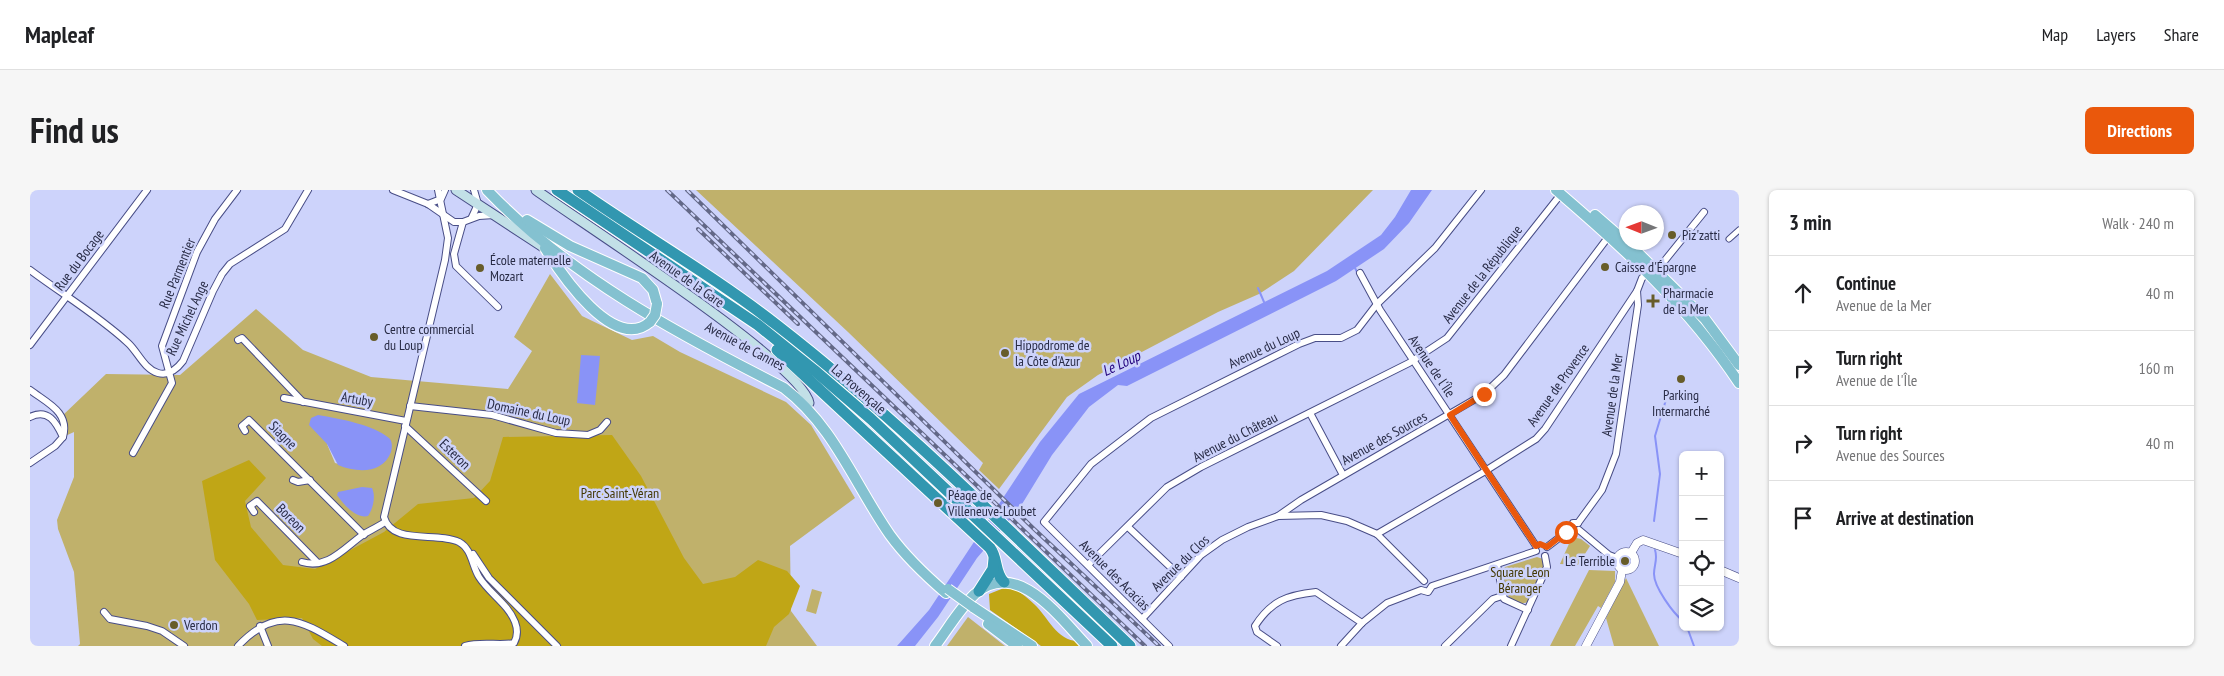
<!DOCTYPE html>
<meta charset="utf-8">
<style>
:root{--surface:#fff;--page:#f6f6f6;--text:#202124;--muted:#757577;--line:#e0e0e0;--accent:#ea580c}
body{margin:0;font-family:"PT Sans Narrow",sans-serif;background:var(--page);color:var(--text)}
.controls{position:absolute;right:15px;bottom:15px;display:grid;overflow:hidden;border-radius:8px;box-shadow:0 1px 4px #0004}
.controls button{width:45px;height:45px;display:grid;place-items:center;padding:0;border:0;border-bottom:1px solid var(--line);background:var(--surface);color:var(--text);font:25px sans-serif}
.compass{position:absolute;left:1589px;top:15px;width:45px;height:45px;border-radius:50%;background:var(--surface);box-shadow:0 1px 4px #0004;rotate:271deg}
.stop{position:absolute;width:15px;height:15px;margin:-11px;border:4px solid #ea580c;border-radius:50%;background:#fff}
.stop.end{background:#ea580c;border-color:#fff;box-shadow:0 1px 5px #0008}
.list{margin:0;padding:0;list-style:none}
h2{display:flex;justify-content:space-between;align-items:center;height:65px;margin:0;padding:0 20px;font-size:21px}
h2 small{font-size:16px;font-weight:400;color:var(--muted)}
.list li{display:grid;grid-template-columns:32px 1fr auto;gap:15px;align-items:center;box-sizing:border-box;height:75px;padding:0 20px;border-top:1px solid var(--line)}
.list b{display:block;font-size:19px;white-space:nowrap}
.list p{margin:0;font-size:16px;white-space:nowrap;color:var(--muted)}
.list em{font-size:16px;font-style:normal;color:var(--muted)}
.icon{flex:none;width:28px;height:28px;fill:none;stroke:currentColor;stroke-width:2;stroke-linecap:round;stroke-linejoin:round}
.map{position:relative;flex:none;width:1709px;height:456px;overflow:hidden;border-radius:8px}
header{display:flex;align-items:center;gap:30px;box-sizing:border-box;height:70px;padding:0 25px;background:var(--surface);border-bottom:1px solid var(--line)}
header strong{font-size:24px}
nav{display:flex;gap:28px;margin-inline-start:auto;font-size:18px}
.intro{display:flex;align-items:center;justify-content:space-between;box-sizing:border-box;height:120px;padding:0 30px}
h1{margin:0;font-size:35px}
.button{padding:12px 22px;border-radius:8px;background:var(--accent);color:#fff;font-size:18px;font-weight:700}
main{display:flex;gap:30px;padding:0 30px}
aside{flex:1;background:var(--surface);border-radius:8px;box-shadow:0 1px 4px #0004}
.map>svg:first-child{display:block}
</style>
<header>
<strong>Mapleaf</strong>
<nav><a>Map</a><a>Layers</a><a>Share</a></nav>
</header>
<div class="intro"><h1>Find us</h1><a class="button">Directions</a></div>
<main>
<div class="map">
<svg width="1709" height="456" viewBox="0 0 1709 456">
<rect width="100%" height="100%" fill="#cdd3fb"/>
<g fill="#c0b16b" fill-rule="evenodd">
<polygon points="666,0 1343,0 1264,81 1229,104 1188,122 1068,185 1037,207 969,299 949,280 953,273 818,142"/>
<path d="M520 84 552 126 602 150 623 146 650 162 756 212 781 235 825 308 760 356 761 421 787 456H48L50 454 44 382 28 339 27 330 44 287V242L33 247 32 226 76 184 150 185 226 119 273 160 341 187 478 199 502 161 484 147ZM297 254 334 280 305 273Z"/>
<polygon points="1542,347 1551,349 1560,356 1548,375 1530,374"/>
<polygon points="1507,367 1513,369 1516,375 1498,412 1491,414 1479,409 1472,381 1475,377"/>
<polygon points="1559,380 1585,381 1585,392 1571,418 1568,416 1545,456 1520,456"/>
<polygon points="1596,388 1629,456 1584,456 1576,428"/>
<polygon points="782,399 792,402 786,424 776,421"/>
<polygon points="938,427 975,456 917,456"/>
</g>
<g fill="#c0a616">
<polygon points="582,245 611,286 654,368 673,394 705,387 728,370 757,381 770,396 759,424 744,437 736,456 292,456 283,449 272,428 227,430 219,414 185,370 172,291 219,270 236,288 215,311 221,337 253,375 285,379 354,342 388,314 444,308 460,291 473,247"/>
<path d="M979 396C988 400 997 407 1004 414 1018 427 1027 451 1048 451L1053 456H1011L960 420 959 404Z"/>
</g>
<g fill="#8993f7">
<polygon points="1381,0 1402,0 1379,33 1354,59 1306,91 1097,196 1088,195 1059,217 1022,265 989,319 947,368 908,427 885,456 867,456 899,420 1010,252 1049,204 1297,81 1351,45 1365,27"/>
<polygon points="551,165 570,166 565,215 547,213"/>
<path d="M288 225C311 229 344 235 359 248 363 252 362 258 361 262 353 284 327 283 308 275L297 254 279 235 281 228Z"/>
<path d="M332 297 342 298C346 306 343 319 338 326 326 329 313 314 307 305L308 302Z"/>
</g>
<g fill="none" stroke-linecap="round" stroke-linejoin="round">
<g stroke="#8993f7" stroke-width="2">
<polyline points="1325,78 1328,84"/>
<polyline points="1228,98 1234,112"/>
<polyline points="1624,331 1630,284 1625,246 1638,203"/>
<path d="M1625 360C1628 369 1624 375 1624 384 1624 397 1643 423 1653 431"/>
<polyline points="1657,437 1664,456"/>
</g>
<defs>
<polyline id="pedestrian" points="1699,49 1709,40"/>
<g id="minor">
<polyline points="363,0 398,14 424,32 433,32 449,26 464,25"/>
<path d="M408 0 418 48 415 70 354 327C362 356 407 341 429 352 442 359 442 376 449 387 459 403 478 414 485 432 488 440 488 446 484 453 469 456 452 451 435 456"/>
<polyline points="398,14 411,9 415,0"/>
<polyline points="442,27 448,14 444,0"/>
<polyline points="433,32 424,64 426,76 468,117"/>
<path d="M0 80C32 104 69 126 98 153 108 162 114 179 128 183 139 186 147 179 153 171L183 101 192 84 200 74 255 39 278 0"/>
<polyline points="1330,83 1350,120 1506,356"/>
<polyline points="208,150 212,148 273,212"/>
<polyline points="0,155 117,0"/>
<path d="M0 200C17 213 40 222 33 247"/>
<polyline points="254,208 376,231"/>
<polyline points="380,216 462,225 526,243 558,245 570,240 577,232"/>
<polyline points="1280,223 1313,285"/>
<path d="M0 227C18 218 26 232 33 247L25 256 0 273"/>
<polyline points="375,236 456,311"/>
<polyline points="215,241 212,236 219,230 334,345"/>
<polyline points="103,263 142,193 132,156 167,62 185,29 207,0"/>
<polyline points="263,290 268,292 280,290"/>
<polyline points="224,322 220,316 227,311 288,373"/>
<polyline points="1248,326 1271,310 1454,204 1474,185 1579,46"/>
<polyline points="1548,333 1572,300 1586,264 1608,115 1607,101 1612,88 1632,74 1674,22"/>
<polyline points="1098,337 1151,387"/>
<polyline points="1549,340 1579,365 1587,368"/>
<polyline points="1347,344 1452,283 1506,249 1515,239 1607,101"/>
<polyline points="1517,357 1542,338 1543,333 1548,333"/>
<polyline points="443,364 459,388 527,456"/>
<path d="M272 372C298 380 315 357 334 344 341 340 349 336 355 332"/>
<polyline points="1058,375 1137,297 1171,277 1379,173 1417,148 1531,4"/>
<polyline points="1467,375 1474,409 1498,420"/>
<polyline points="74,422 80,429 117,436 132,441 154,456"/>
<polyline points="1112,429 1171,365 1192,350 1218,337 1248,326 1291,325 1317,331 1347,344 1394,391"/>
<polyline points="230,436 238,456"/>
<path d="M208 456C248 414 272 431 314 456"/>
<polyline points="1139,456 1014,332 1061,274 1121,228 1269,154 1285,148 1311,148 1327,140 1347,114 1405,58 1451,0"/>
<path d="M1247 456 1227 442 1225 436C1241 411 1257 405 1286 402L1332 433"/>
<polyline points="1311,456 1332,433 1357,413 1391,400 1398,402 1402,396 1506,361"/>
<polyline points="1415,456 1463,409 1472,406"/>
<polyline points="1481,456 1517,377 1515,366"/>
</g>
<g id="tertiary">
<circle cx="1596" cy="371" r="9"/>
<polyline points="1601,363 1607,353 1613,350 1653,364"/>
<polyline points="1690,380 1709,388"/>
<polyline points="1556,456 1590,392 1592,380"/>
</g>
<g id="secondary">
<polyline points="426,0 516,59"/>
<path d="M506 0C550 32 773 174 779 213"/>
</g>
<g id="primary">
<path d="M457 0C539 86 648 144 754 198 804 236 825 295 860 345 876 367 895 385 916 403"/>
<path d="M1526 0C1596 60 1658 116 1709 193"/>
<polyline points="1565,25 1596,52"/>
<polyline points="497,30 540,56 612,88 623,100 627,114"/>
<polyline points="1597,52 1675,129 1709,175"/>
<path d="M515 58C531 84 584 163 620 132"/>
<polyline points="943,417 1002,456"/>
<polyline points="958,434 987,456"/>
<path d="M905 456C918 439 929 419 945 404 987 367 1030 428 1057 456"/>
</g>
<g id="motorway">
<polyline points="527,0 728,135 784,180 841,229 1082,456"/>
<path d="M548 0C614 46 684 86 748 136 873 233 985 347 1100 456"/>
<path d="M747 160 960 358C968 368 964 383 974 392"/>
<polyline points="949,401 963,379 964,369"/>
</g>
</defs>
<use href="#pedestrian" stroke="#494e87" stroke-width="7"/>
<use href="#minor" stroke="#494e87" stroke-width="8"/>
<use href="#tertiary" stroke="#494e87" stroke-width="9"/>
<use href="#secondary" stroke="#494e87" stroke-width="11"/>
<use href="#primary" stroke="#fff" stroke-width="12"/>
<use href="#motorway" stroke="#fff" stroke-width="13"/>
<use href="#pedestrian" stroke="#fff" stroke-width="5"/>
<use href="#minor" stroke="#fff" stroke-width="6"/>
<use href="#tertiary" stroke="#fff" stroke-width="8"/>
<use href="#secondary" stroke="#c2e0e7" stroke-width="9"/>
<use href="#primary" stroke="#84c1d0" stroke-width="10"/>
<use href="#motorway" stroke="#3297b0" stroke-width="11"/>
<defs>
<g id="rail">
<polyline points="637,0 1115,456"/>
<polyline points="657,0 1003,338 1129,456"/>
<polyline points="668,39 768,134"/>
</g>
</defs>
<use href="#rail" stroke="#636887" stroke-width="4"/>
<use href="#rail" stroke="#cdd3fb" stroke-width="2" stroke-dasharray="5.5" stroke-linecap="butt"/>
<defs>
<g id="primary-bridge">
<polyline points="620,132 625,125 627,114"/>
<polyline points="918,399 943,417"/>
</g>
</defs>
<use href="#primary-bridge" stroke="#fff" stroke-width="12" stroke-linecap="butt"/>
<use href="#primary-bridge" stroke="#84c1d0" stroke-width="10"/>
</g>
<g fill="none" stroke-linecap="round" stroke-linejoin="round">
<polyline stroke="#ea580c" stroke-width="6" points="1454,204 1420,225 1506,356 1510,354 1517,357 1536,342"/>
</g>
<g fill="#675c29" stroke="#cdd3fb" stroke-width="2">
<circle cx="1642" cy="45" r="5"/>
<circle cx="1575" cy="77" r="5"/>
<circle cx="450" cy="78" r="5"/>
<path d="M1620.5 103.5h5v5h5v5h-5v5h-5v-5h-5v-5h5z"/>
<circle cx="344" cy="147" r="5"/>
<circle cx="975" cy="163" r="5"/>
<circle cx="1651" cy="189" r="5"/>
<circle cx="908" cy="313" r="5"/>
<circle cx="1595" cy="371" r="5"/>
<circle cx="144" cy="435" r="5"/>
</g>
<g text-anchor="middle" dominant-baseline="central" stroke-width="5" stroke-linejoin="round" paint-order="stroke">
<g font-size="14" fill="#282b45" stroke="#cdd3fb" text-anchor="start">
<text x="1652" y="45">Piz'zatti</text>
<text x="460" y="70">École maternelle<tspan x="460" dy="16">Mozart</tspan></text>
<text x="1585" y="77">Caisse d'Épargne</text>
<text x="1633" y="103">Pharmacie<tspan x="1633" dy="16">de la Mer</tspan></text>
<text x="354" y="139">Centre commercial<tspan x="354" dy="16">du Loup</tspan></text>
<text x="985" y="155">Hippodrome de<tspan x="985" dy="16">la Côte d'Azur</tspan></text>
<text x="1651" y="205" text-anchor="middle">Parking<tspan x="1651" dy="16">Intermarché</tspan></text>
<text x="918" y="305">Péage de<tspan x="918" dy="16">Villeneuve-Loubet</tspan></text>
<text x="1585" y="371" text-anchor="end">Le Terrible</text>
<text x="154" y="435">Verdon</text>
</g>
<g font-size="14" fill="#282b45" stroke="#cdd3fb">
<text transform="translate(49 70) rotate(-53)">Rue du Bocage</text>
<text transform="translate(147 83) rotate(-68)">Rue Parmentier</text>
<text transform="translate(1452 84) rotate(-52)">Avenue de la République</text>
<text transform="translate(657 89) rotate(35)">Avenue de la Gare</text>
<text transform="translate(157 128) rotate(-65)">Rue Michel Ange</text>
<text transform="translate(715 156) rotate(28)">Avenue de Cannes</text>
<text transform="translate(1234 158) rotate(-25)">Avenue du Loup</text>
<text transform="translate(1402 176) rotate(56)">Avenue de l'Île</text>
<text transform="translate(1528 195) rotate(-55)">Avenue de Provence</text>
<text transform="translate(829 199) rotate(41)">La Provençale</text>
<text transform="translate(1582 205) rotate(-82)">Avenue de la Mer</text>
<text transform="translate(327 209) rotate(10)">Artuby</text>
<text transform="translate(499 222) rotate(12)">Domaine du Loup</text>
<text transform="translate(253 245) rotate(45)">Siagne</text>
<text transform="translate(1205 247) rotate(-27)">Avenue du Château</text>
<text transform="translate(1354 248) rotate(-29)">Avenue des Sources</text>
<text transform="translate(425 264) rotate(44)">Esteron</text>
<text transform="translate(261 328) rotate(45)">Boreon</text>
<text transform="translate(1150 373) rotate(-44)">Avenue du Clos</text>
<text transform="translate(1085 385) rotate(45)">Avenue des Acacias</text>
</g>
<g font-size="14" fill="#423700" stroke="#cdd3fb">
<text x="590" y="303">Parc Saint-Véran</text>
<text x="1490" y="382">Square Leon<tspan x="1490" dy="16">Béranger</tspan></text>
</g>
<g font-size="15" font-style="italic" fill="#21007c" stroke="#cdd3fb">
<text transform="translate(1091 173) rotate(-25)">Le Loup</text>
</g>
</g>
</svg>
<div class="controls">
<button>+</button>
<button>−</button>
<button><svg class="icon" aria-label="locate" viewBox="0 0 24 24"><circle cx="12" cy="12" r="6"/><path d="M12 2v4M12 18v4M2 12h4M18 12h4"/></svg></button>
<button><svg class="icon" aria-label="layers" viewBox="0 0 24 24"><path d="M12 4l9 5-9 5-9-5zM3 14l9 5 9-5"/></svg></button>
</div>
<svg class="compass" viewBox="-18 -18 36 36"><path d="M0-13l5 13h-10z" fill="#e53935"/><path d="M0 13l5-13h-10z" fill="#757577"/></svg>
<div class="stop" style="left:1536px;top:342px"></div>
<div class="stop end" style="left:1454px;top:204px"></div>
</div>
<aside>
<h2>3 min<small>Walk · 240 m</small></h2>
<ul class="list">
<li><svg class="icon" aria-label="ahead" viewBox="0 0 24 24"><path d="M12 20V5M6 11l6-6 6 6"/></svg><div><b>Continue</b><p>Avenue de la Mer</p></div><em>40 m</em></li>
<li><svg class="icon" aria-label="right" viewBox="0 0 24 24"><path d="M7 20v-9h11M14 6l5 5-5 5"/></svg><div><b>Turn right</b><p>Avenue de l'Île</p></div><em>160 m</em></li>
<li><svg class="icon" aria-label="right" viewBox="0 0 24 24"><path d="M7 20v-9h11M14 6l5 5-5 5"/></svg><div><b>Turn right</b><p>Avenue des Sources</p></div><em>40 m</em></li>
<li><svg class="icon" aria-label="arrive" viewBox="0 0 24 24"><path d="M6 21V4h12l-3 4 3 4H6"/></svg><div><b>Arrive at destination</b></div></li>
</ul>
</aside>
</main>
